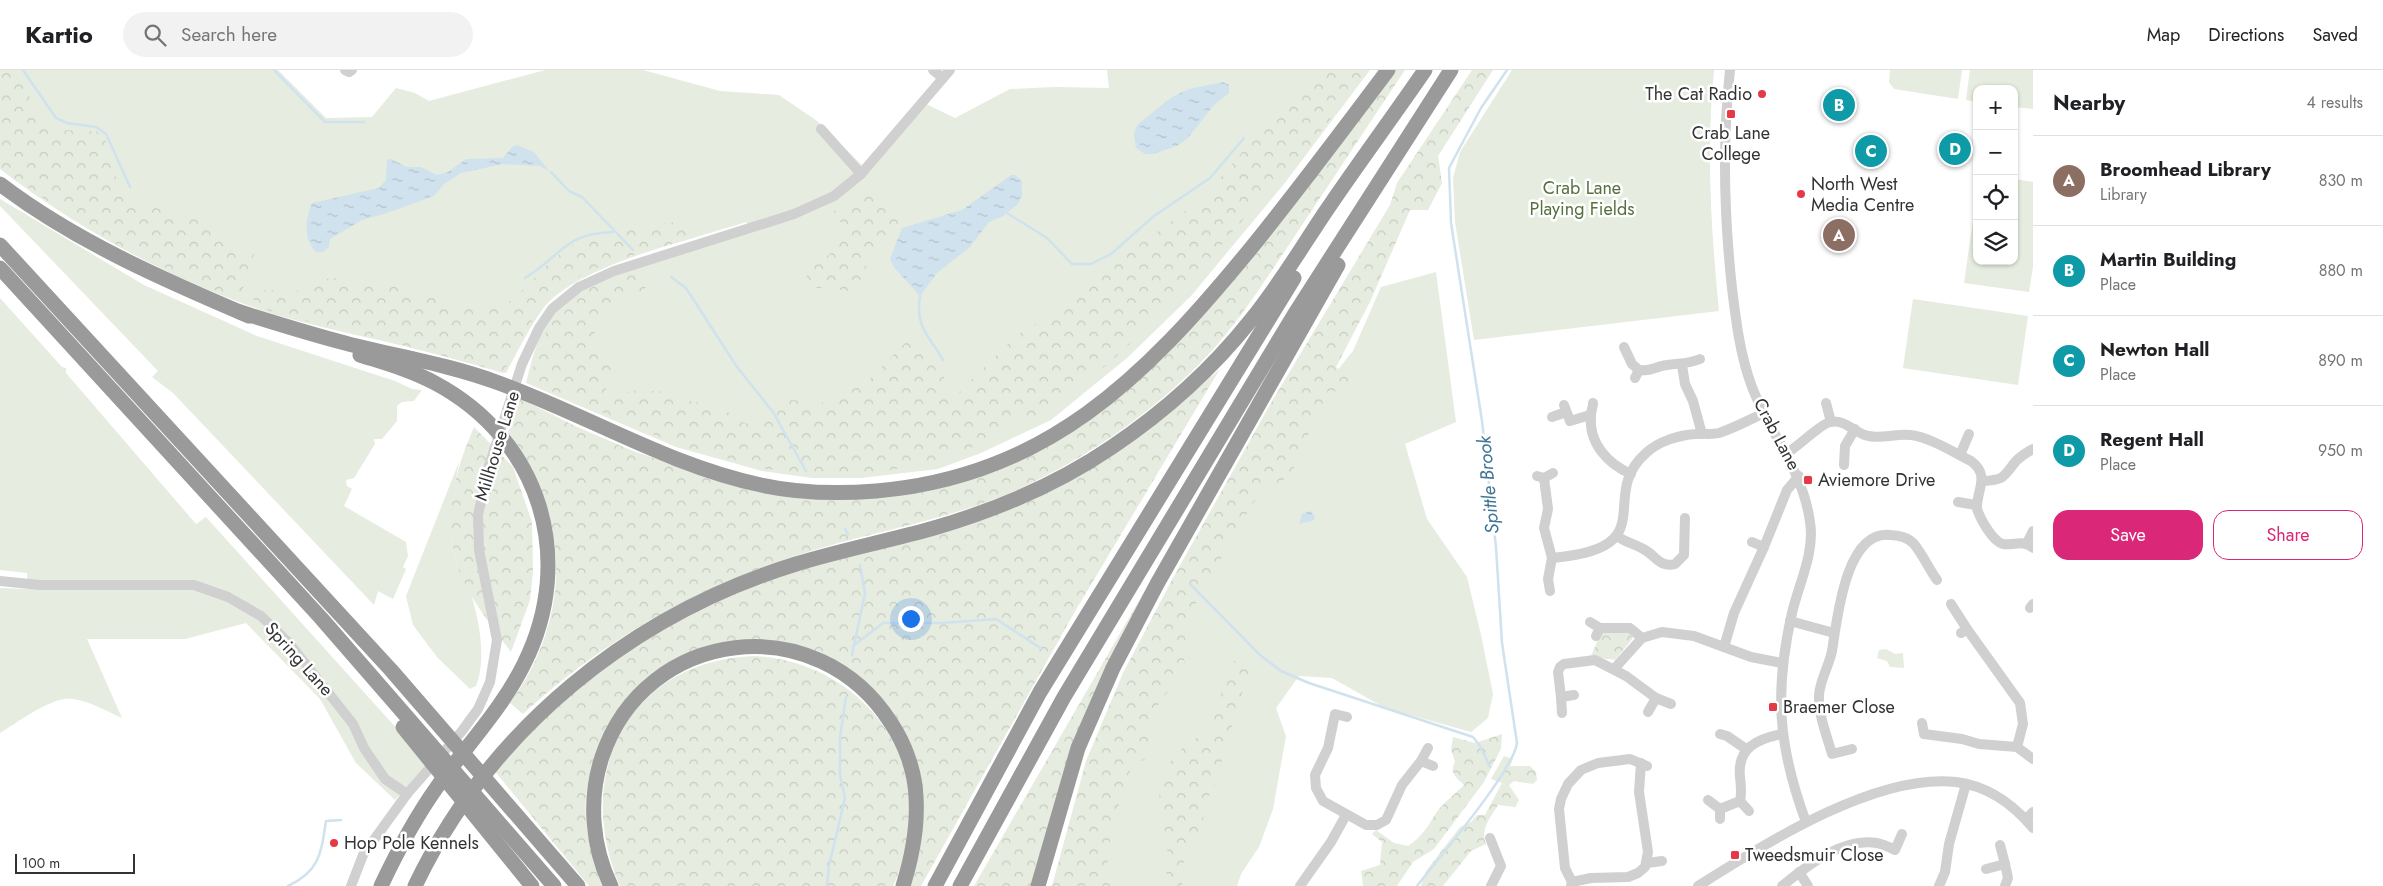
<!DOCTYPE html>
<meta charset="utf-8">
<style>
:root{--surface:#fff;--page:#f2f2f2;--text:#202124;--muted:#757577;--line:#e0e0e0;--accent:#db2777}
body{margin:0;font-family:Jost,sans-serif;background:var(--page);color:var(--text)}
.controls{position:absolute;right:15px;top:15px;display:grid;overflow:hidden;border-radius:10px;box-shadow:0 1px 4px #0004}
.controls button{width:45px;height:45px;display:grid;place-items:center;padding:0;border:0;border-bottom:1px solid var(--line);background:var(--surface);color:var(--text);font:25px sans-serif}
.scale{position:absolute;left:15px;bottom:12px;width:120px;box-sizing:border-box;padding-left:5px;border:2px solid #333;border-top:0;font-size:14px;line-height:18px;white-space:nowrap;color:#333;-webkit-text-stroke:4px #fff;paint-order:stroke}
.you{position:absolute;left:910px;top:548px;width:18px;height:18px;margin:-12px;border:4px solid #fff;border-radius:50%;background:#1a73e8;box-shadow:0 0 0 8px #1a73e833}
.badge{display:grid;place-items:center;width:32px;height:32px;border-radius:50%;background:var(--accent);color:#fff;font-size:16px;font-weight:700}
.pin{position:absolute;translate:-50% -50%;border:2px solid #fff;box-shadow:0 1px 5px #0006}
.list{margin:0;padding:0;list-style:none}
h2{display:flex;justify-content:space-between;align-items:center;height:65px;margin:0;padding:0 20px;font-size:21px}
h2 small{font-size:16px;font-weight:400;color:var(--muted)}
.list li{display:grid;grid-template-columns:32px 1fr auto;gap:15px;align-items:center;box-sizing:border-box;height:90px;padding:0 20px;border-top:1px solid var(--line)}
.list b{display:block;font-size:19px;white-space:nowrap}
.list p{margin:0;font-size:16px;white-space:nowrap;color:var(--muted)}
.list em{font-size:16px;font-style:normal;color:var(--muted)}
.actions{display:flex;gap:10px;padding:15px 20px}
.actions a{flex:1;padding:11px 0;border:1px solid var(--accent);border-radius:15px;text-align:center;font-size:18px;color:var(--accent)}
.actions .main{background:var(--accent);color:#fff}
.icon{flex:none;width:28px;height:28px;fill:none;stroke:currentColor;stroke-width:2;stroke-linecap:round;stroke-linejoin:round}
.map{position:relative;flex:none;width:2033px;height:816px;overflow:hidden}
header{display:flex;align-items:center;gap:30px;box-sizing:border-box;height:70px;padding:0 25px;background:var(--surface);border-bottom:1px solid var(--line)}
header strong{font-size:24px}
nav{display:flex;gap:28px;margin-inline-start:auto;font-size:18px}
.search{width:350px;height:45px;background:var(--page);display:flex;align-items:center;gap:12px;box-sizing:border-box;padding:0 18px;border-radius:28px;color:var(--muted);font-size:19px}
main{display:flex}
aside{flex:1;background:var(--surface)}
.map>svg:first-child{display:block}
</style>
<header>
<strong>Kartio</strong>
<div class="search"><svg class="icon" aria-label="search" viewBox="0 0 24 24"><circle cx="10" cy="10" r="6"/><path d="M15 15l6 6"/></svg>Search here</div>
<nav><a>Map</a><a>Directions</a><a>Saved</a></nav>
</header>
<main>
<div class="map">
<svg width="2033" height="816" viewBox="0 0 2033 816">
<defs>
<pattern id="forest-crowns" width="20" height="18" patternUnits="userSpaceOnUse" patternTransform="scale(1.25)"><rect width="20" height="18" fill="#e6ecdf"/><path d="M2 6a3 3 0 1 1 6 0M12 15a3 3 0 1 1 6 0" fill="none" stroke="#c6cbc0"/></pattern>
<pattern id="water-ripples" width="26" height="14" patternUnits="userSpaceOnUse" patternTransform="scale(1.25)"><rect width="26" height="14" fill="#cfe2ee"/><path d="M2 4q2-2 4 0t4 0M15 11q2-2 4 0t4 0" fill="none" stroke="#b2c2cd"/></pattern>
</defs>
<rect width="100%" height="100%" fill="#fff"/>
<g fill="#e6ecdf">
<path d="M0 0H278L326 48 372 47 396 18 415 23 429 31 545 0H643L720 21 779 25 817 51 868 101 926 34 955 48 1010 19 1055 17 1109 18 1107 0H1370L1284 114 1191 226 1127 288 1051 350 981 383 938 399 861 408H812L762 401 676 377 526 313C532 289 538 263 554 242 578 209 708 175 751 161L746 152C690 170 595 191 552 229 537 241 516 285 506 303 472 294 438 284 404 276 355 264 305 255 258 239 165 206 78 159 0 99Z"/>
<path d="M1512 0H1714C1706 81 1711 160 1719 241L1474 270 1455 152 1453 108 1460 82Z"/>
<polygon points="1890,0 1962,0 1958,29 1894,19 1889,12"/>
<polygon points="1970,0 2033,0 2033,39 2014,37 2014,19 1977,19 1977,32 1966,30"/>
<polygon points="2014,109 2033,112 2033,197 2029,222 1964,213 1977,122 1977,191 2014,191"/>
<polygon points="0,129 144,215 257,266 395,311 412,319 422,320 414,331 402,332 397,336 397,351 382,369 374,369 375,374 354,408 346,410 347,416 352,419 344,436 406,472 408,486 403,497 406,499 393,529 378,521 374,535 173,323 152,307 158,301 0,136"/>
<polygon points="1436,202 1456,352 1405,374 1427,449 1467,507 1481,565 1493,624 1488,648 1471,662 1385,638 1332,608 1299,606 1276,638 1286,666 1273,739 1259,777 1241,804 1237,816 1088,816 1177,549 1319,323 1353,281 1381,217"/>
<path d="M0 228 62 297 66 298V303L196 454 206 447 408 671 426 695 395 730 356 693 320 629 246 553 185 569H87L122 648C106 641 90 631 72 629 52 626 17 653 0 663V518L28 519 27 503 0 500Z"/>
<polygon points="1913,229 2028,246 2018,315 1903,298"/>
<path d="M459 392C452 428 446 458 457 494 460 504 467 512 470 521 479 549 487 588 476 616L470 619 437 587 413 555 406 526Z"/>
<polygon points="1886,579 1895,584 1903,583 1904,598 1890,597 1887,591 1877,588 1879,580"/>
</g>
<g fill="url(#forest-crowns)">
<path d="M1318 0H1368L1306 81 1233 161 1188 217 1111 292 1036 347 1015 349 987 371 949 387 911 397 863 404H814L765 399 681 376 530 312 536 284 555 243 587 219 642 200 652 208 643 221 614 233 596 246C591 273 597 281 614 300L604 306V317L612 325 638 320 668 322 685 330 723 337 736 350 751 355 764 352 778 340 784 331 795 330 815 336 867 312 906 272 916 274 944 302V317L954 327 1016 266 1079 227 1095 209 1124 185 1160 160 1205 126 1291 25Z"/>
<path d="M1394 0H1405C1369 54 1334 107 1298 161 1270 203 1242 248 1208 285 1155 341 1089 387 1019 419 955 448 885 459 818 479 707 511 608 566 523 644L510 633C572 548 572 446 508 362L519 328 575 356 633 381 746 418 942 415 1111 331Z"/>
<path d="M1472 0H1493L1438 86 1442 113 1428 140H1410L1370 232 1336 297 1351 310 1345 322 1328 321 1290 406 1268 418 1253 433 1190 543 1185 566 1187 577 1184 587 1185 599 1177 613 1165 625 1147 651V657L1154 667 1151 679 1145 690 1133 692C1121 729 1101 778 1110 816H1052L1086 691 1123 603 1173 508 1272 331 1390 135 1397 113Z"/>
<path d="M15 1 42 49 63 60 104 62C107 79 115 118 130 128 147 139 176 140 195 149 217 160 230 178 255 181L239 231 120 177 59 139 0 98V2Z"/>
<polygon points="869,116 902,155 882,177 868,182 862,222 808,217 805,191 829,185 851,162 831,143"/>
<path d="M677 152 697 161 699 166C652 182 588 191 552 226 531 247 517 277 503 303 421 278 338 261 256 237L253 227 259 220 296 221 315 216 325 209 337 208 356 218 374 215 398 217 480 241 499 237 514 229 547 195 568 178 584 170 621 163 639 156Z"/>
<path d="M1220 299 1074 543 921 816H909L919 784 924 741 873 622 769 572 647 609C605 647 577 707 588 765 591 782 598 799 604 816H589L493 699 549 641 657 559 783 503 979 449 1177 336Z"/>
<path d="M474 357 513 397 532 452 533 501 530 530 511 582C492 556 466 525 457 494 442 446 455 401 474 357Z"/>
<polygon points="1163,489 1147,522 1032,816 974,816"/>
<polygon points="1628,561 1633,568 1615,590 1591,586 1601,563"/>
<path d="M754 586C852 591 929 676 906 776 902 790 900 803 893 816H620C572 705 627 591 754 586Z"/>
<polygon points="1232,591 1251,593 1214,718 1207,729 1201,759 1195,765 1182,797 1182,816 1165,816 1168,785 1159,723 1160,710 1165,698 1185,675 1200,666 1207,667 1211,662 1213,648"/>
<path d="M1502 664 1501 679 1484 712 1434 779 1413 792 1397 816H1363L1361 801 1380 795 1382 772 1372 764 1376 760 1394 773 1408 776C1422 767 1428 756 1436 743 1443 733 1455 724 1464 715 1456 707 1449 703 1455 692L1451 679 1453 667 1475 673Z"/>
<path d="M1504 686 1513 689 1510 696H1530L1536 702 1537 710 1533 714 1514 711 1509 715 1519 730 1515 737 1498 735C1490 748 1480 759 1486 774L1471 781 1443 816H1421L1426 801 1460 757 1471 752 1477 745H1485L1502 713 1491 709Z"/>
</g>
<g fill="url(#water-ripples)">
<polygon points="1223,12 1229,15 1229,23 1214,35 1188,68 1177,76 1153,84 1145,84 1136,78 1134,64 1137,55 1172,27 1189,19"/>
<path d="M517 75 534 82 549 101 540 96 503 94 461 103 444 114 434 126 384 144 362 150 330 169 329 177 323 182H316C303 169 305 149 312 133L379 118 386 110 387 90 391 89 407 97H421L437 105 448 102 466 89 503 88 512 77Z"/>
<polygon points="1011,105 1015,105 1022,111 1022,126 1018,134 1003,146 989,152 970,177 937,203 920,226 893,196 890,189 902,158 962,140"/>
<polygon points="1310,441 1315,446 1314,450 1299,454 1302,444"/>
</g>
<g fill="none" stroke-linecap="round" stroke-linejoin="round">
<g stroke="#cfe2ee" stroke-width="2.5">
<polyline points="23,0 56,48 67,53 96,57 106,64 130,117"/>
<polyline points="274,0 325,52 364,52"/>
<polyline points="551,102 569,121 582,127 633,180"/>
<polyline points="1007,143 1047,168 1072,194 1091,194 1111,184 1154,146 1210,108 1244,68"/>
<polyline points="671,207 686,218 737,297 773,342 806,401"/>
<path d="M525 208C561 186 565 163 613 162"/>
<path d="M920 226C915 258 929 265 943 290"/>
<polyline points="845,459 848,464"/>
<polyline points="1190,514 1260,585 1281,601 1309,613 1473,667 1480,676 1490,697"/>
<polyline points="853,576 883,553 941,553 996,549 1042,579"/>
<polyline points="852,585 865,523 860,495"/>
<path d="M288 816C320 801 321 783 326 751L341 750"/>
<polyline points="827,816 829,796 845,728 840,705 840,667 846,627"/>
<path d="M1417 816C1438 789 1514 700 1517 673L1502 573 1496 477 1482 351 1451 153 1449 98 1481 38 1507 0"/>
</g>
<g stroke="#d0d0d0" stroke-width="10">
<polyline points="345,0 349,2 352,0"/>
<polyline points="933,0 943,8"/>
<path d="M1730 0C1722 73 1724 145 1732 218 1736 251 1740 285 1752 317 1770 364 1803 400 1810 452 1815 483 1799 513 1792 543 1774 622 1778 676 1806 752"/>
<polyline points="821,59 861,104"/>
<polyline points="1624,277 1632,294 1639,300 1635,308"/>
<polyline points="1682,295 1685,314 1693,331 1702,364"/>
<path d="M1639 300C1650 302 1657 296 1667 295 1680 293 1688 294 1700 289"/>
<path d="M1593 333C1593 337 1591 341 1591 345 1588 373 1608 394 1631 404"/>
<polyline points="1826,333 1831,352"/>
<polyline points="1564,335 1570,351 1590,345"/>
<polyline points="1552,347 1566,342"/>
<path d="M1787 383C1799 376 1819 355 1830 352 1846 349 1855 364 1869 366 1883 369 1897 363 1911 365 1929 367 1955 383 1971 391 1991 406 1976 420 1977 439 1980 448 1992 471 2003 474 2015 476 2022 469 2033 478"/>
<polyline points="1960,385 1969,364"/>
<polyline points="1844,395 1845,376 1855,359"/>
<polyline points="1537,406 1544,408 1553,403"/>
<polyline points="1544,408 1548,439 1544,458 1552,488 1548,509 1550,521"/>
<path d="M1983 411C2005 410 2003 407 2016 391 2021 386 2027 382 2033 379"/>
<polyline points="1958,432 1976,435"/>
<path d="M1617 466C1626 473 1636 474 1645 480 1656 486 1660 498 1675 494L1684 485 1685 448"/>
<polyline points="1752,472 1764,477 1787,420 1799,406"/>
<polyline points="2027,473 2033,461"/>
<path d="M1552 488C1666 478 1596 427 1646 383 1659 371 1679 365 1696 364 1703 363 1711 365 1719 363 1734 358 1749 350 1764 343"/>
<polyline points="0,511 40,515 194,515 228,527 261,546 289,573 353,654 364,678 385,709 407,724"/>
<polyline points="1951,534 1967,559 1961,563"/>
<polyline points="2030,538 2033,534"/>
<polyline points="1790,551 1834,563"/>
<polyline points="1590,552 1600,558 1596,566"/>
<polyline points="1600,558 1630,558 1642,568"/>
<polyline points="1967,559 2020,633 2023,654 2017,677"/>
<polyline points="1724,577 1734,543 1764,477"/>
<polyline points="1614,599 1642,568 1662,562 1694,566 1751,587 1782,593"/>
<polyline points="1561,627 1558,602 1560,597 1564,594 1595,590 1626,606 1656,628"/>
<polyline points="1648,642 1656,628 1671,634"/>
<polyline points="1562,643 1561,627 1574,625"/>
<polyline points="1347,647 1335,644 1328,678 1315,705 1316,718 1323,731 1366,755 1377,755 1386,750 1402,715 1421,691 1428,678"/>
<polyline points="1922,653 1924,664 1962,669 1979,674 2017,677 2033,689"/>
<polyline points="1720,664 1727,666 1746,679"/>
<path d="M1852 679 1832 684C1827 666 1818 644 1819 625 1820 610 1829 596 1832 581 1837 551 1845 460 1890 465 1899 465 1909 468 1914 474 1923 485 1929 499 1937 510"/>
<polyline points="1421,691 1433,696"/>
<polyline points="1708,730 1720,739 1720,749"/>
<polyline points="1740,731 1749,741"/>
<path d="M1720 739 1740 731C1742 722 1741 716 1740 707 1737 677 1758 669 1782 664"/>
<polyline points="2026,749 2033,742"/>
<polyline points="1490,768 1501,796 1491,816"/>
<polyline points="1647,793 1662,791"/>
<polyline points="2005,794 2008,808 2005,816"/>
<polyline points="1986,799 2005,794 2000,775"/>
<polyline points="1799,802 1808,816"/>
<polyline points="1572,812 1591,808 1628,807 1638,803 1645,797 1648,782 1639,722 1641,693"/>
<polyline points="351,816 363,785 407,724 462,661 478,639 490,612 497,570 479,480 478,445 488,399 522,294 539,258 552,239 579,217 614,201 794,144 834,126 861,104 950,0"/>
<polyline points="1300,816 1331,772 1346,745"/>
<polyline points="1571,816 1572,812 1565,798 1559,739 1561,729 1568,714 1581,700 1598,693 1630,689 1647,696"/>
<path d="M1698 816C1765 774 1875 703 1956 712 1988 716 2013 734 2033 758"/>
<path d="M1782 816C1807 796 1842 767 1877 773 1883 774 1889 777 1895 780L1902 764"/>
<polyline points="1939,816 1945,802 1949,774 1966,714"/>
</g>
<g stroke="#9a9a9a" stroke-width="15">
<path d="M0 114C75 171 162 209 249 246"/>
<polyline points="0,175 391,600 578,816"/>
<polyline points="0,198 321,548 554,816"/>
<path d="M240 242C275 253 310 264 345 273 395 286 447 294 496 312 586 344 667 395 761 415 798 423 838 424 876 421 1046 407 1145 307 1247 183 1296 123 1342 61 1388 0"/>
<path d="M360 285C385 293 411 300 435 313 540 369 577 488 524 594 502 639 466 676 437 717 415 748 397 782 381 816"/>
<polyline points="403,657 532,816"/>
<path d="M415 816C490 659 631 545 796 494 842 480 888 471 934 458 996 440 1058 414 1112 377 1164 342 1212 299 1251 250 1278 217 1300 180 1324 144 1357 95 1392 48 1425 0"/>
<path d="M611 816C592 777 588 729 602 687 645 557 818 537 891 653 905 674 915 701 916 727 918 757 912 787 903 816"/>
<polyline points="935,816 1040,622 1294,208"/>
<polyline points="960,816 1064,627 1294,245 1451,0"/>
<polyline points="1038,816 1078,678 1113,598 1157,514 1338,195"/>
</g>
</g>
<g fill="#e63946" stroke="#fff" stroke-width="2">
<circle cx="1762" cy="24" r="5"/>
<rect x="1726" y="39" width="10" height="10" rx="2.5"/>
<circle cx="1801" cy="124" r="5"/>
<rect x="1803" y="405" width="10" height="10" rx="2.5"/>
<rect x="1768" y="632" width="10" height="10" rx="2.5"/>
<circle cx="334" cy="773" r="5"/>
<rect x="1730" y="780" width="10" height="10" rx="2.5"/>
</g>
<g text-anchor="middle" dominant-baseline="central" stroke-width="5" stroke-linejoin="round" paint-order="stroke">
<g font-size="18" fill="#333" stroke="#fff" text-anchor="start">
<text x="1752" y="24" text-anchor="end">The Cat Radio</text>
<text x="1731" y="63" text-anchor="middle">Crab Lane<tspan x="1731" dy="21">College</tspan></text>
<text x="1811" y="114">North West<tspan x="1811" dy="21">Media Centre</tspan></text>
<text x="1818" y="410">Aviemore Drive</text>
<text x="1783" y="637">Braemer Close</text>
<text x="344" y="773">Hop Pole Kennels</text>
<text x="1745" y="785">Tweedsmuir Close</text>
</g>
<g font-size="18" fill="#56703f" stroke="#fff">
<text x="1582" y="118">Crab Lane<tspan x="1582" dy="21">Playing Fields</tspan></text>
</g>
<g font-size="18" fill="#333" stroke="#fff">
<text transform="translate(1777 364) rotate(62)">Crab Lane</text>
<text transform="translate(497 376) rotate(-73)">Millhouse Lane</text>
<text transform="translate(299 589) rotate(48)">Spring Lane</text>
</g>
<g font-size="19" font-style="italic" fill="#3f7597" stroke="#fff">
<text transform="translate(1488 415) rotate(-95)">Spittle Brook</text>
</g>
</g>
</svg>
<div class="controls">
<button>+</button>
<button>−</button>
<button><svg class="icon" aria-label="locate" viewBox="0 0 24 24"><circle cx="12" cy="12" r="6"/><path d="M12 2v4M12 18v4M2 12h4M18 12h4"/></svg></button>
<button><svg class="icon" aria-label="layers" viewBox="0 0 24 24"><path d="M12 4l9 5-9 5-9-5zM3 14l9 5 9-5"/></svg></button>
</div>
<div class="scale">100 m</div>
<div class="you"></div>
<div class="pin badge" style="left:1839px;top:165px;background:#8d6e63">A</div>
<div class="pin badge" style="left:1839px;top:35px;background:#0f9aa8">B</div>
<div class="pin badge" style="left:1871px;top:81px;background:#0f9aa8">C</div>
<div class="pin badge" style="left:1955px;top:79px;background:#0f9aa8">D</div>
</div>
<aside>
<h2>Nearby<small>4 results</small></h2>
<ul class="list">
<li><span class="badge" style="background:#8d6e63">A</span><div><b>Broomhead Library</b><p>Library</p></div><em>830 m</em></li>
<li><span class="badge" style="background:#0f9aa8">B</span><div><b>Martin Building</b><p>Place</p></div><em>880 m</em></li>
<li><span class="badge" style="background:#0f9aa8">C</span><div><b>Newton Hall</b><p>Place</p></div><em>890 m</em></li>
<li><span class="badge" style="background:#0f9aa8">D</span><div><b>Regent Hall</b><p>Place</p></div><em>950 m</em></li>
</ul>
<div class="actions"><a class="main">Save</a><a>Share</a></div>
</aside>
</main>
